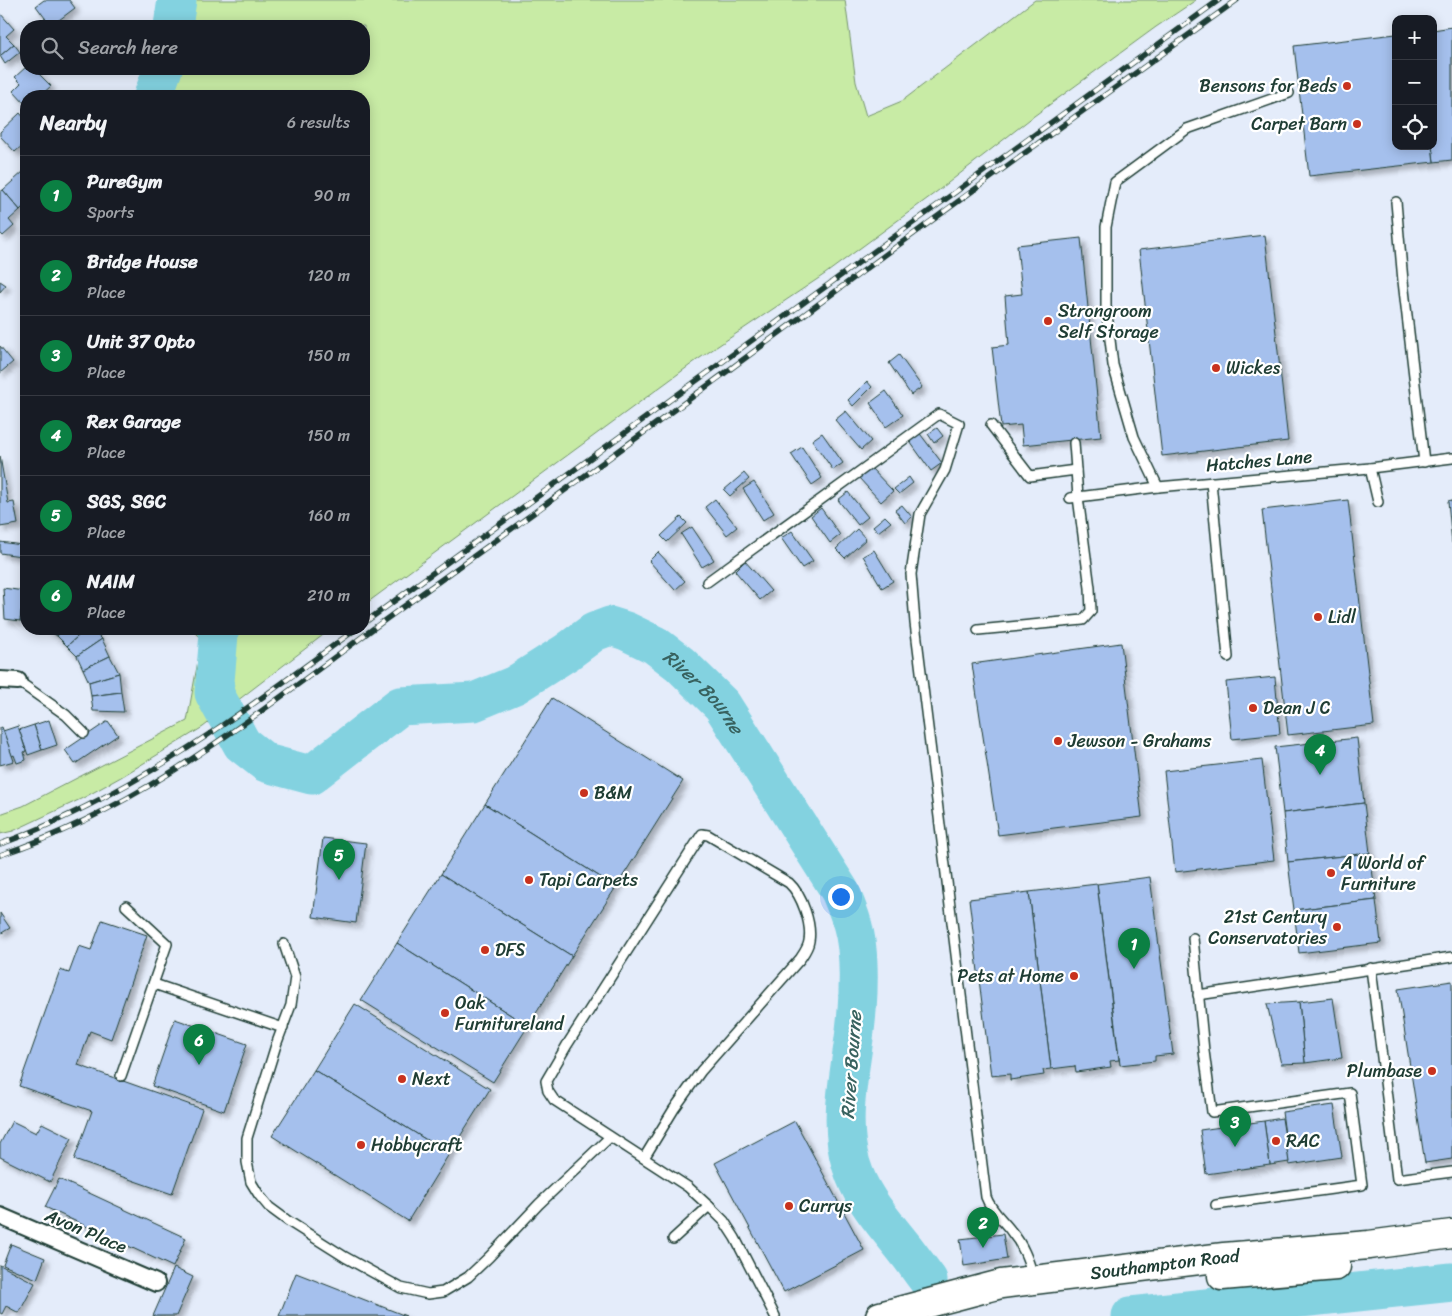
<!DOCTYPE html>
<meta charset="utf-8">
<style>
:root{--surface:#171b24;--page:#20242c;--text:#f1f3f6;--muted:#9ea1a6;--line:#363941;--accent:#0b8043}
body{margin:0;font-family:Sriracha,sans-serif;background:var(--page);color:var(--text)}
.controls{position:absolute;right:15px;top:15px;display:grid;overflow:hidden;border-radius:10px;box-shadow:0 2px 12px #0003}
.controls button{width:45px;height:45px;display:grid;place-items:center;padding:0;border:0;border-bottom:1px solid var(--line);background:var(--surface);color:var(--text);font:25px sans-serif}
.you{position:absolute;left:840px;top:896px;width:18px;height:18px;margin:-12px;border:4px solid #fff;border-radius:50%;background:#1a73e8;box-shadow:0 0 0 8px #1a73e833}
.badge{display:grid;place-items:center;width:32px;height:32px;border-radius:50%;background:var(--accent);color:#fff;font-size:16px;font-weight:700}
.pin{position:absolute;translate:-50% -41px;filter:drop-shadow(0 1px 2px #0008)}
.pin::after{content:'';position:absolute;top:26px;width:18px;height:15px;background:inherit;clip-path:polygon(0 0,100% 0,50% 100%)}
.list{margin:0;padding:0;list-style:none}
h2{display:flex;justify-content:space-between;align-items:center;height:65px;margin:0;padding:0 20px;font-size:21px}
h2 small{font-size:16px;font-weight:400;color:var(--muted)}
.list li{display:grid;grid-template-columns:32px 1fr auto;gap:15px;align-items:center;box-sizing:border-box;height:80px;padding:0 20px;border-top:1px solid var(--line)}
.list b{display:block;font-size:19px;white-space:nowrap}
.list p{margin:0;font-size:16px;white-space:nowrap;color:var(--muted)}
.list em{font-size:16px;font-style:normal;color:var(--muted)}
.icon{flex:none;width:28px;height:28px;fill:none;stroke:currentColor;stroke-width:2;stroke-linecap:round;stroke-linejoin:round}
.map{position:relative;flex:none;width:1452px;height:1316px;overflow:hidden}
.search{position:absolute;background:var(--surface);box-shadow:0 2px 12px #0003;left:20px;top:20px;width:350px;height:55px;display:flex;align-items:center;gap:12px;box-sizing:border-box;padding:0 18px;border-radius:20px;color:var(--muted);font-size:19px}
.panel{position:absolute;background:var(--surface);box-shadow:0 2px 12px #0003;left:20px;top:90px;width:350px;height:545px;border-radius:20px}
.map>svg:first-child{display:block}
</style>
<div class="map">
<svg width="1452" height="1316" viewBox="0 0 1452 1316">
<defs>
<filter id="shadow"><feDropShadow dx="4.5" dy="4.5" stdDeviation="2.5" flood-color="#0004"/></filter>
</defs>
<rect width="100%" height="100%" fill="#e4ecfa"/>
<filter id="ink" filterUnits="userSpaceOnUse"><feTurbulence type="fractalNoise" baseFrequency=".02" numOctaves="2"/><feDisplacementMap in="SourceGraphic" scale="10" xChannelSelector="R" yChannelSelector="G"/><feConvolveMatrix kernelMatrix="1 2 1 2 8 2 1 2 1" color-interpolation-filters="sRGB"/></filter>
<g filter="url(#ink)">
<g fill="#c8eba5" stroke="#74946c">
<polygon points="192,0 845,0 856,82 866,116 902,101 1035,0 1196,0 1156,27 1034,116 939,190 825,274 697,360 364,605 364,96 163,96 171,69 364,69 364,26 184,26"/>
<polygon points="192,629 331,629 203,727 121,777 85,797 13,831 0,834 0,814 23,806 187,721 202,639"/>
</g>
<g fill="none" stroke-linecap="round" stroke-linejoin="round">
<g stroke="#83d2e0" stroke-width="39">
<polyline points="173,26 177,0"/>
<polyline points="153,96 163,69"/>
<path id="s1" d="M217 629 219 634 214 693 242 744 266 763 311 775 400 706 474 702 515 685 567 652 594 632 610 626 626 631 655 645 680 664 722 705 840 891C844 901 849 912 852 923 860 949 859 982 857 1010 854 1059 836 1116 851 1164 862 1201 885 1223 908 1253 915 1262 921 1271 928 1280"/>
<polyline points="1131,1316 1452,1282"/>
</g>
</g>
<g fill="#a5c0ed" stroke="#1f3d34" filter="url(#shadow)">
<polygon points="44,0 69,0 75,8 51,26 36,6"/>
<polygon points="0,13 14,29 6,36 14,44 0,56"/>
<polygon points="1452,27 1452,160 1434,162 1432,146 1433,30"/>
<polygon points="1396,34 1396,146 1432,146 1434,162 1309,176 1294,46"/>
<polygon points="14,44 20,52 5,64 0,56"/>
<polygon points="26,67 26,69 34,69 51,86 40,96 26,96 26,105 13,91 21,83 15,77"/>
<polygon points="20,113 26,120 26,142 15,152 0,136 0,132"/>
<polygon points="24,171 26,174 26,204 20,210 3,190"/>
<polygon points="3,190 20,210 9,220 14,226 3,236 0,233 0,192"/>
<polygon points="1265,235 1288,441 1162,456 1139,250"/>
<polygon points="1081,238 1101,437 1023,445 1021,425 1001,427 992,347 1009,345 1005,296 1022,294 1017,245"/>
<polygon points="0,281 6,285 0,292"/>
<polygon points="0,346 13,362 0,373"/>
<polygon points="899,355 922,387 911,395 889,363"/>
<polygon points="867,381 872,387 853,406 848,400"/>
<polygon points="886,391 903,415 886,427 870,403"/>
<polygon points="846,411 871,441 861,450 835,420"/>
<polygon points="937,428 943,436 934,443 928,434"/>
<polygon points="918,431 942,463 931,471 908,439"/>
<polygon points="822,433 843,463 833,470 812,440"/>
<polygon points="802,447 822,478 812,485 791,454"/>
<polygon points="0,456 8,503 14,502 18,524 0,527"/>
<polygon points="869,466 893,491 881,502 858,477"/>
<polygon points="744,473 749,479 730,496 724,490"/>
<polygon points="909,477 913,483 899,494 894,489"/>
<polygon points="754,482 774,513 763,520 743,489"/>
<polygon points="848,492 868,517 858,525 838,500"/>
<polygon points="715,499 737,527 727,535 705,507"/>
<polygon points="1348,500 1374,725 1288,735 1262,510"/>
<polygon points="1452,500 1452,543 1448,501"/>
<polygon points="902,505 912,517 905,523 895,510"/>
<polygon points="821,508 840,535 830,543 811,516"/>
<polygon points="885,516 891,522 878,532 873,526"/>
<polygon points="681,517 687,523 667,542 661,536"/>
<polygon points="692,527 714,560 702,567 681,534"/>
<polygon points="857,529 866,539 845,558 836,549"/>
<polygon points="792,531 813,561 802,568 781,538"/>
<polygon points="0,542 22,545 21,556 0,553"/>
<polygon points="874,550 893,581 882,588 863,556"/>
<polygon points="658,552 685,581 675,590 649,561"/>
<polygon points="745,561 771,591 760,600 735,571"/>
<polygon points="3,588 24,591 20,621 5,619"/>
<polygon points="24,591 26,591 26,622 20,621"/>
<polygon points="46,629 63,629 57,636"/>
<polygon points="63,629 86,629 67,646 57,636"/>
<polygon points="86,629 92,629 102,639 77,656 67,646"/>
<polygon points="102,639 110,656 83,669 77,656"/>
<polygon points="1121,643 1142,817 998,835 972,664"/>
<polygon points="110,656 119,673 89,682 83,669"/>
<polygon points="119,673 121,692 91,696 89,682"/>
<polygon points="1275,677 1280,734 1232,739 1226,682"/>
<polygon points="121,692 124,712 93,711 91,696"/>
<polygon points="552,698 683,781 616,887 485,804"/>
<polygon points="49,720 57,745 42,750 34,725"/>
<polygon points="108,721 118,735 75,764 65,750"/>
<polygon points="34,725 42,750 28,755 19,730"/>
<polygon points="18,726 26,751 24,752 26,760 17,763 14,755 12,756 3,731"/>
<polygon points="2,727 14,761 0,765 0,728"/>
<polygon points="1357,738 1364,803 1283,813 1275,747"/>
<polygon points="1262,760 1274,860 1175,872 1164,771"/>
<polygon points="1364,803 1370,853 1288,862 1283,813"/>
<polygon points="485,804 616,887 572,956 441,874"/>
<polygon points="323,838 366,843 356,923 313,917"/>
<polygon points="1370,853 1376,900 1294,910 1288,862"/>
<polygon points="441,874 572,956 528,1026 397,943"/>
<polygon points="1150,877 1173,1054 1155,1056 1155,1061 1120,1065 1097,884"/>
<polygon points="1097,884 1119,1060 1110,1061 1111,1067 1076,1072 1075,1066 1051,1069 1029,892"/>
<polygon points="1029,892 1051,1069 1043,1070 1044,1075 1010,1080 1010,1074 991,1076 969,899"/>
<polygon points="1376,900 1381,943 1299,953 1294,910"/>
<polygon points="0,913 10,928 0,934"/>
<polygon points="102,920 147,935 111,1039 90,1031 78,1065 202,1109 172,1194 74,1160 92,1111 19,1086 60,970 69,973 79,946 91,950"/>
<polygon points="397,943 528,1026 493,1082 361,1000"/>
<polygon points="1452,981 1452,1159 1425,1163 1398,989"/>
<polygon points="1333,998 1342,1058 1305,1063 1299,1002"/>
<polygon points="1299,1002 1305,1063 1281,1064 1267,1004"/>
<polygon points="355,1004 490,1089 449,1154 314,1070"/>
<polygon points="175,1019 247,1044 224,1111 152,1086"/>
<polygon points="314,1070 449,1154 408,1221 272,1136"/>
<polygon points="1334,1105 1342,1157 1289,1165 1282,1112"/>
<polygon points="1282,1118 1289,1162 1270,1165 1264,1121"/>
<polygon points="12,1121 36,1133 42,1123 72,1138 50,1182 0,1157 0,1144"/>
<polygon points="795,1121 864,1250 784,1292 715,1163"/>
<polygon points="1264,1121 1270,1165 1206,1174 1200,1130"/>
<polygon points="59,1179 186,1238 173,1267 45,1207"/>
<polygon points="1003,1234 1007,1259 964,1266 960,1239"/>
<polygon points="11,1244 45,1258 37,1279 3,1265"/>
<polygon points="0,1265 35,1283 19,1313 6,1306 2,1314 0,1313"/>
<polygon points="174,1268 193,1277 176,1316 153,1316"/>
<polygon points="296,1273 406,1316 279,1316"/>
</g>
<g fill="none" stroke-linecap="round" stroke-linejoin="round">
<defs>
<g id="service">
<polyline points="1396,202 1403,281 1424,462"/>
<polyline points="991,425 1030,476 1076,470"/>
<polyline points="1370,468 1378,502"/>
<polyline points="1211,482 1228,657"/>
<polyline points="1158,487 1134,437 1113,365 1106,306 1106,227 1115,182 1187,129 1289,93"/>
<polyline points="1070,498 1158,487 1370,468 1452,458"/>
<path d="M707 582 939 414 959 424 945 470 920 514 911 574 915 623 986 1197C991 1211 1002 1219 1011 1231 1023 1245 1028 1259 1033 1276"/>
<polyline points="978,630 1083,620 1091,611 1090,588 1078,497 1074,443"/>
<polyline points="18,681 66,715 84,733"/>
<polyline points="1193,938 1204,1051 1212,1112 1350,1093 1362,1185 1216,1205"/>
<polyline points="284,944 295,977 291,1005 276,1045 247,1138 247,1162 251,1182 259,1195 269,1207 288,1221 345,1257 401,1288 428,1294 443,1292 468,1277 489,1257 539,1204 610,1137"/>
<polyline points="1371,968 1397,1179 1452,1172"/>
<polyline points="154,984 283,1028"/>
<polyline points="1198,995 1452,957"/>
<polyline points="121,1076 167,944 126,906"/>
<path d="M644 1158 674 1109 701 1071 800 959C804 953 808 948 809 941 812 924 802 895 789 883L708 835 702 834 567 1045 546 1081 548 1091 554 1100 688 1187 713 1210 724 1221 735 1238 775 1316"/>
<polyline points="673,1239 709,1206"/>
</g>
<g id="minor">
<polyline points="0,680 18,681"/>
<polyline points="0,1216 156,1283"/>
</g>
<g id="trunk">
<polyline points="1222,1276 1336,1266"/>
<path id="s2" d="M880 1316 1001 1284 1224 1257 1369 1245 1452 1234"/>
</g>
</defs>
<use href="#service" stroke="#1f3d34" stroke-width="12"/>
<use href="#minor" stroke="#1f3d34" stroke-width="20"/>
<use href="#trunk" stroke="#1f3d34" stroke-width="31"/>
<use href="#service" stroke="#fff" stroke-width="9"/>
<use href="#minor" stroke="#fff" stroke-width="16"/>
<use href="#trunk" stroke="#fff" stroke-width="28"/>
<defs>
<g id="rail">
<polyline points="364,623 1219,0"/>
<path d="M0 844C30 834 59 820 87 806 183 758 269 693 356 629"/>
<path d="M0 855C155 804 279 695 410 602 573 486 733 367 893 249 1007 165 1122 83 1237 0"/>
</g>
</defs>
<use href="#rail" stroke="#1f3d34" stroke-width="5.5"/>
<use href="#rail" stroke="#fff" stroke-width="4" stroke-dasharray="11" stroke-linecap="butt"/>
</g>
</g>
<g fill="#c8321e" stroke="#fff" stroke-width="2">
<circle cx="1347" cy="86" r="5"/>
<circle cx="1357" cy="124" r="5"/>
<circle cx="1048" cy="321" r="5"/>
<circle cx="1216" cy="368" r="5"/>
<circle cx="1318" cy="617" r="5"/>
<circle cx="1253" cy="708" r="5"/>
<circle cx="1058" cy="741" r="5"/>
<circle cx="584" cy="793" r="5"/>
<circle cx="1331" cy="873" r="5"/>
<circle cx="529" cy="880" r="5"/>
<circle cx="1337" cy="927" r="5"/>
<circle cx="485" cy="950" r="5"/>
<circle cx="1074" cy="976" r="5"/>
<circle cx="445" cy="1013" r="5"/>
<circle cx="1432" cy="1071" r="5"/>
<circle cx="402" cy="1079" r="5"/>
<circle cx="1276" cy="1141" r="5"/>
<circle cx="361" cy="1145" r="5"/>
<circle cx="789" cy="1206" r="5"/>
</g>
<g text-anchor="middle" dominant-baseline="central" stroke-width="4.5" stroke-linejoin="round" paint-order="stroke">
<g font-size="18" fill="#1f3d34" stroke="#fff" text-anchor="start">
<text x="1337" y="86" text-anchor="end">Bensons for Beds</text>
<text x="1347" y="124" text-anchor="end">Carpet Barn</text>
<text x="1058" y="311">Strongroom<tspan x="1058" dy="21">Self Storage</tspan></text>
<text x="1226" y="368">Wickes</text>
<text x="1328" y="617">Lidl</text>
<text x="1263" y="708">Dean J C</text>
<text x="1068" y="741">Jewson - Grahams</text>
<text x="594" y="793">B&amp;M</text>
<text x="1341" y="863">A World of<tspan x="1341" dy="21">Furniture</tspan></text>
<text x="539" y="880">Tapi Carpets</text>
<text x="1327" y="917" text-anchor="end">21st Century<tspan x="1327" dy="21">Conservatories</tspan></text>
<text x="495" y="950">DFS</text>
<text x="1064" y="976" text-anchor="end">Pets at Home</text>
<text x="455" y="1003">Oak<tspan x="455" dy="21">Furnitureland</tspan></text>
<text x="1422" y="1071" text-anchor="end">Plumbase</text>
<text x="412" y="1079">Next</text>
<text x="1286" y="1141">RAC</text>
<text x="371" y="1145">Hobbycraft</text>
<text x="799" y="1206">Currys</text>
</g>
<g font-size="18" fill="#1f3d34" stroke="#fff">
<text transform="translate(1259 461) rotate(-5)">Hatches Lane</text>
<text transform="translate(86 1231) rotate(23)">Avon Place</text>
<text stroke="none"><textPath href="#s2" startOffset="290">Southampton Road</textPath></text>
</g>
<g font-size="19" font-style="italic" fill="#38625f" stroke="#fff">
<text stroke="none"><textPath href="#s1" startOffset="660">River Bourne</textPath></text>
<text transform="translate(851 1065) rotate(-86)">River Bourne</text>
</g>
</g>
</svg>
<div class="controls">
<button>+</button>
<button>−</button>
<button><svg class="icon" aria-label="locate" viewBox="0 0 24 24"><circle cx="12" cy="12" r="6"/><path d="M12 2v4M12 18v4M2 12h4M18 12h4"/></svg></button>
</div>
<div class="you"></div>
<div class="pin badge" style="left:1134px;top:969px">1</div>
<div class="pin badge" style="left:983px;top:1248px">2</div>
<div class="pin badge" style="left:1235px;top:1147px">3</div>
<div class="pin badge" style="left:1320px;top:775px">4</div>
<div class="pin badge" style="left:339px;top:880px">5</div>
<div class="pin badge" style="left:199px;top:1065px">6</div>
<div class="search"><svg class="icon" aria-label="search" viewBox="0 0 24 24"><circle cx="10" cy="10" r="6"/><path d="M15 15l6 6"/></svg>Search here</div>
<section class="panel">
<h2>Nearby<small>6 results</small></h2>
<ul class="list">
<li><span class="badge">1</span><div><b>PureGym</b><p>Sports</p></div><em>90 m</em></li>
<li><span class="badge">2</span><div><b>Bridge House</b><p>Place</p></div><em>120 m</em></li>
<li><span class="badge">3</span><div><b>Unit 37 Opto</b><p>Place</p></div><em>150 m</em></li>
<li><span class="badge">4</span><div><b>Rex Garage</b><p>Place</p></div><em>150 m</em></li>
<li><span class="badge">5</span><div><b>SGS, SGC</b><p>Place</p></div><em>160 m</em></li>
<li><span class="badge">6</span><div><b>NAIM</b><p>Place</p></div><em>210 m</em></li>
</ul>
</section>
</div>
